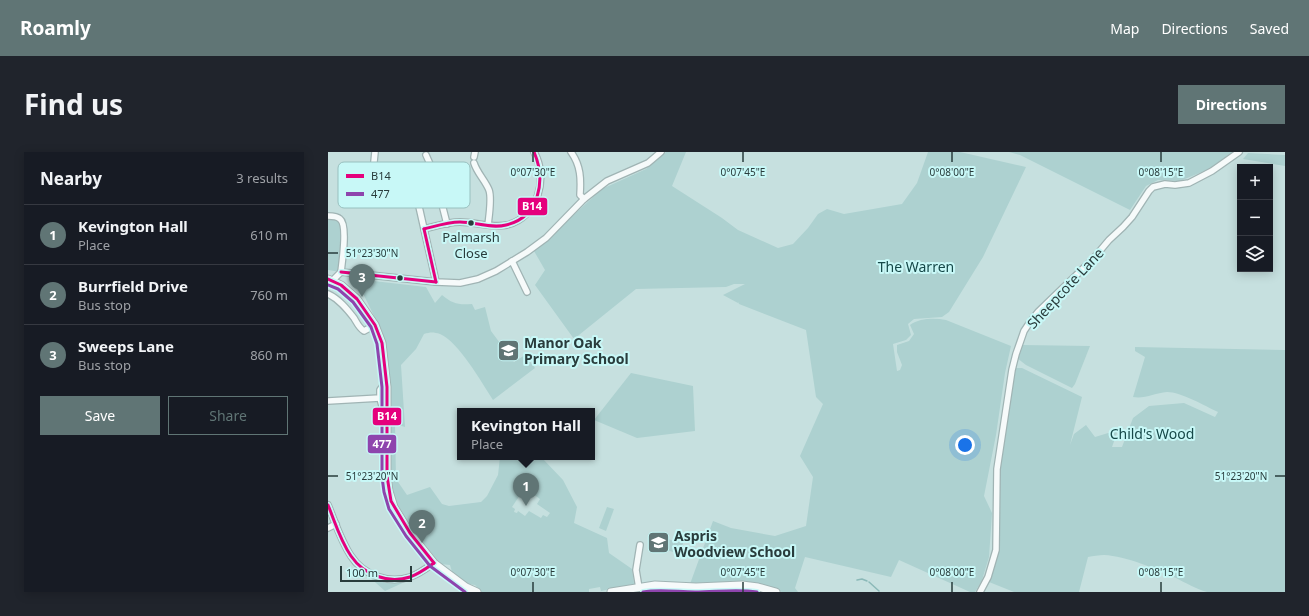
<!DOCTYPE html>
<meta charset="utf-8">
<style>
:root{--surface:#171b24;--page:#20242c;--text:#f1f3f6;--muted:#9ea1a6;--line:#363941;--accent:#607575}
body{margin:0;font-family:"Noto Sans",sans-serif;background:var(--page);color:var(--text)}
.controls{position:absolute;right:12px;top:12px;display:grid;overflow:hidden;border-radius:0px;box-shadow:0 2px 10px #0003}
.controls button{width:36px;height:36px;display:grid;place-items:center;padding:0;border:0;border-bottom:1px solid var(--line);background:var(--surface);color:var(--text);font:20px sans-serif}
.scale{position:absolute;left:12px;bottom:10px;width:72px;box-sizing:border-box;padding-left:4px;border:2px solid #293c3c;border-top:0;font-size:11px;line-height:14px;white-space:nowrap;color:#293c3c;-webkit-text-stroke:3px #c8f8f7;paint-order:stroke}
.you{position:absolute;left:637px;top:293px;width:14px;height:14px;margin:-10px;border:3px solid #fff;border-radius:50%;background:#1a73e8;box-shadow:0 0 0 6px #1a73e833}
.badge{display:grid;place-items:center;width:26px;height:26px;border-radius:50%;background:var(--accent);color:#fff;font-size:13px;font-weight:700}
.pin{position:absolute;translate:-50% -33px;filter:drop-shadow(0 1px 2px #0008)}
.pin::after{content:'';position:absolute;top:21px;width:14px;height:12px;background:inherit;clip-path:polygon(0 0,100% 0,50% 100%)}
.popup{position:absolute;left:129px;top:256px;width:138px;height:52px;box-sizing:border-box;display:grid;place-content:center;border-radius:0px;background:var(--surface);filter:drop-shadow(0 1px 3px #0005);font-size:13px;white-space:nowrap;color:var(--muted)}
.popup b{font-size:15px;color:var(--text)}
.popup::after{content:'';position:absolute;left:50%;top:100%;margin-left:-8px;border:8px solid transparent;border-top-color:var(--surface)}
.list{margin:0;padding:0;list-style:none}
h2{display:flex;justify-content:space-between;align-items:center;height:52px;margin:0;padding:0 16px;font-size:17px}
h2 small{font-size:13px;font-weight:400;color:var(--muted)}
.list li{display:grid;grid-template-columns:26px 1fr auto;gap:12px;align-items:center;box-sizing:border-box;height:60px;padding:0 16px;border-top:1px solid var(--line)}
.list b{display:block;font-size:15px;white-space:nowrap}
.list p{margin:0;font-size:13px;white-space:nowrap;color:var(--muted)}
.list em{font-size:13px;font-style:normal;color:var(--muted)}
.actions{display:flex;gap:8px;padding:12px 16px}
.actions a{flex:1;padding:9px 0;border:1px solid var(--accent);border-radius:0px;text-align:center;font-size:14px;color:var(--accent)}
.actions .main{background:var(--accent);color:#fff}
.icon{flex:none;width:22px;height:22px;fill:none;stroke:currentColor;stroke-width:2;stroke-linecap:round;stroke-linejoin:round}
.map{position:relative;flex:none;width:957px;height:440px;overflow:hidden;border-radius:0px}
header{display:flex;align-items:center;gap:24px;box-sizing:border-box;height:56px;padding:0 20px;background:var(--accent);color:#fff}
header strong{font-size:19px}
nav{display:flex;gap:22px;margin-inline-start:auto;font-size:14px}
.intro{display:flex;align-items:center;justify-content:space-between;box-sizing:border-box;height:96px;padding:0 24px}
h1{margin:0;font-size:28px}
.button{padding:10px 18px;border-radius:0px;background:var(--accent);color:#fff;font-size:14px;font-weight:700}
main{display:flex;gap:24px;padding:0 24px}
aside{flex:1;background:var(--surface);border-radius:0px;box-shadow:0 2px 10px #0003}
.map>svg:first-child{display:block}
</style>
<header>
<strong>Roamly</strong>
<nav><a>Map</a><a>Directions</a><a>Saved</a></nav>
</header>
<div class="intro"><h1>Find us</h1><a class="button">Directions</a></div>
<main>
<aside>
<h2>Nearby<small>3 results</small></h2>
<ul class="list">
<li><span class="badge">1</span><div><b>Kevington Hall</b><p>Place</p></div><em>610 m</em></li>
<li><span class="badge">2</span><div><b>Burrfield Drive</b><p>Bus stop</p></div><em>760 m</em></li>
<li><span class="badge">3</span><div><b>Sweeps Lane</b><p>Bus stop</p></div><em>860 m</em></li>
</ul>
<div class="actions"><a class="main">Save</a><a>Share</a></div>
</aside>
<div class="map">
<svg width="957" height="440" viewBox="0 0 957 440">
<rect width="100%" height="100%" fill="#c6e0df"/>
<g fill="#add1d0" fill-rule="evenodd">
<path d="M338 0H358L344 34 394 66 410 78 450 96 465 92 480 76 490 62 499 57 516 62 574 52 589 31 600 0H632L698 15 655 105 621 160 614 165 586 167 580 172 583 183 578 188 565 192 569 219 572 218 574 213 569 200V193L581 189 586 182 582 173C592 166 606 166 618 168L683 194 677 221 668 283 656 344 664 361 661 405 654 428 647 440H642L571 408 563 425 477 405 467 436 470 440H454L433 433 362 432 385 369 403 376 447 384 478 374 485 325 472 304 495 252 488 245 478 178 411 152 410 150V151L395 143 417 132H406L398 135 308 137 246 187 207 133 217 118 206 99 274 37 318 17Z"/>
<polygon points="681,0 905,0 881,17 852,29 830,28 818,34 802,58 692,3"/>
<polygon points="920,1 957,3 957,14 915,7"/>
<polygon points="0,64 14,69 13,120 0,118"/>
<path d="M28 127 98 135 107 151 114 143C125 152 130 153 144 152L147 158 157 155 163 179 186 210 197 203 207 216 165 248C154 231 130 189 112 182 106 180 102 180 96 182L88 197 73 213 77 275 67 272 68 327 79 343 102 335 114 352 121 354 153 350 159 344 170 323 172 305H208L215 307 235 328 249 355 246 371 279 386 281 401 304 417 306 432 273 439 272 435 261 437V440H154L147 433 135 431 125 423 122 413 112 412 81 373 67 351 63 328 56 194 49 170ZM205 342 212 347 209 352 222 361 219 365 215 363 213 366 201 359 197 364 190 359 189 361 186 360 187 357 184 355 192 343 200 349Z"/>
<polygon points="694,193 762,194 747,232 744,236 698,213 689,206"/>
<path d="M807 195 957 198V440H879C868 437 858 431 848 426 828 417 798 404 776 403 771 403 765 404 760 405L751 440H686L661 430 670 394V325L687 216H694L754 245 742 293 746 282 758 273 767 285 790 278 784 295H794L805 266 821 254 856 251 887 265 890 260C877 254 853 240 839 240 827 241 817 247 805 245L817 205 807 199Z"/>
<polygon points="303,221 365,234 367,279 309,286 266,268"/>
<polygon points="279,355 286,357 278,379 271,376"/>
<polygon points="328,383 346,389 345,393 347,389 355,391 352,402 325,394"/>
<polygon points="39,423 58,431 79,429 57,439"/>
</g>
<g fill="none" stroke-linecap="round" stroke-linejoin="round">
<g stroke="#8bb9b8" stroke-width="1.5">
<polyline points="529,428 534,427 539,429"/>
<polyline points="541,430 551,439"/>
</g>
<defs>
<g id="minor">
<path d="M243 0C253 14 253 27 252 43L256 47"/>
<polyline points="98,3 106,21 119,72"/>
<polyline points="146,5 147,0"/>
<path d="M146 11C149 21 157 28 161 38 164 46 161 64 160 73"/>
<polyline points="45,18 77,20 82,22 85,28 108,130"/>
<polyline points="38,39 55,40"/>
<polyline points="43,39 47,0"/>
<path d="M0 64C4 64 9 64 12 67 20 73 14 110 13 120"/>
<path d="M96 77C108 74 120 70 132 70 147 70 164 76 179 73 210 65 221 26 206 0"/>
<polyline points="184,109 199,140"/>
<polyline points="13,120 108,130 132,131 150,127 168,119 199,100 218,86 256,47 279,29 320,11 333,0"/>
<polyline points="5,128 13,120"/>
<path d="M0 142C11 147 19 157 26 166 29 171 31 176 36 179L47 173"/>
<polyline points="52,246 54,254 59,256"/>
<polyline points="0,249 52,246 52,238 54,235 59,235"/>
<path d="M0 353C7 370 13 389 23 404 35 423 60 432 82 425 91 422 99 416 106 411"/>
<polyline points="0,376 8,372"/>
<polyline points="311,436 308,418 312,393"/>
<polyline points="652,440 660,425 668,398 669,317 684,218 688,202 696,179 702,170 710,160 765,107 781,88 795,75 804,65 821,39 825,35 837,32 847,33 861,31 884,19 911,0"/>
</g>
<g id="major">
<polyline points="0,127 13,133 29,147 47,173 54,191 59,235 59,324 61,339 66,355 82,381 106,411 138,435 149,440"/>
<polyline points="283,440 327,433 368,435 414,433 430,435 448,440"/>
</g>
</defs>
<use href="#minor" stroke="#a0b4b4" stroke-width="8"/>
<use href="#major" stroke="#a0b4b4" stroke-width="9"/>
<use href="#minor" stroke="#f6fafa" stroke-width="5.5"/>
<use href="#major" stroke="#f6fafa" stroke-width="7"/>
<defs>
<g id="bus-1">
<path d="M96 77C108 74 120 70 132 70 147 70 163 77 178 73 212 65 218 28 206 0"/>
<polyline points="96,77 108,130"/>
<polyline points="13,120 108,130"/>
<polyline points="0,127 13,133 29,147 47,173 54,191 59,235 59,324 63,349 82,381 106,411"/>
<path d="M0 353C7 370 12 388 23 404 36 423 60 432 82 425 91 422 99 416 106 411"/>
</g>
<g id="bus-2">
<polyline points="0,133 10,137 25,150 43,175 49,192 54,235 54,325 56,340 61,357 78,384 102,414 137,440"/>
<path d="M315 440C332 437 350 440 367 440 388 440 409 437 429 440"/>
</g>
</defs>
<use href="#bus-1" stroke="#c8f8f7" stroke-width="6"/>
<use href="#bus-2" stroke="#c8f8f7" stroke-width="6"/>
<use href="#bus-1" stroke="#e5007d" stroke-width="3"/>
<use href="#bus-2" stroke="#8e44ad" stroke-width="3"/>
</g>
<path fill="none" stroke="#293c3c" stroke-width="1.5" d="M205 0V10M415 0V10M624 0V10M833 0V10M0 101H10M0 324H10M947 324H957M205 430V440M415 430V440M624 430V440M833 430V440"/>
<defs>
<symbol id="school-square" viewBox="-11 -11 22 22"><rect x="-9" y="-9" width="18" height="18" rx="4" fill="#607575" stroke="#c8f8f7"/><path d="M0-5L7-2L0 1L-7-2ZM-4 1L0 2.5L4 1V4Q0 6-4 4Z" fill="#fff"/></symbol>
</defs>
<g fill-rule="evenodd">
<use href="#school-square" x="168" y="186" width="25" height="25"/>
<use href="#school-square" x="318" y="378" width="25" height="25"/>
</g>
<g fill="#293c3c" stroke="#c8f8f7" stroke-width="1.5">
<circle cx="143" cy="71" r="3.5"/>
<circle cx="72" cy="126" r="3.5"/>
</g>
<g text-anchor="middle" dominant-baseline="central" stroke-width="4" stroke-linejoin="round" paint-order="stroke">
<g font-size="13" fill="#293c3c" stroke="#c8f8f7">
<text x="143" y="85">Palmarsh<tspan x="143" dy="16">Close</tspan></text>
</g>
<g font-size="14" fill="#164848" stroke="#c8f8f7">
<text x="588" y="114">The Warren</text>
<text x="824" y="281">Child's Wood</text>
</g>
<g font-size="14" fill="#293c3c" stroke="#c8f8f7">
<text transform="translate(737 136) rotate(-47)">Sheepcote Lane</text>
</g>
<g font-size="14" font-weight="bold" fill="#293c3c" stroke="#c8f8f7" text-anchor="start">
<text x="196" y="190">Manor Oak<tspan x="196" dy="16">Primary School</tspan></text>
<text x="346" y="383">Aspris<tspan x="346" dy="16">Woodview School</tspan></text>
</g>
</g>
<rect x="10" y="10" width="132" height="46" rx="6" fill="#c8f8f7" stroke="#98c0bf" stroke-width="1"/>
<rect x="18" y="22" width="18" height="4" fill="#e5007d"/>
<rect x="18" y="40" width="18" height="4" fill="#8e44ad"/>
<g font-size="11" fill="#293c3c">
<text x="43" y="28">B14</text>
<text x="43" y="46">477</text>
</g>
<g font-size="10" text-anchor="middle" fill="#293c3c" stroke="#c8f8f7" stroke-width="4" stroke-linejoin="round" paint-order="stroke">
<text x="205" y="24">0°07'30"E</text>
<text x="415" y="24">0°07'45"E</text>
<text x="624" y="24">0°08'00"E</text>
<text x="833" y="24">0°08'15"E</text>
<text x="44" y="105">51°23'30"N</text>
<text x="44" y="328">51°23'20"N</text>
<text x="913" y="328">51°23'20"N</text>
<text x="205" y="424">0°07'30"E</text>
<text x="415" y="424">0°07'45"E</text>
<text x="624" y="424">0°08'00"E</text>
<text x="833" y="424">0°08'15"E</text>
</g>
<g stroke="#c8f8f7" stroke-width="1.5">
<rect x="189" y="45" width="31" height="19" rx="4" fill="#e5007d"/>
<rect x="44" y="255" width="30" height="19" rx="4" fill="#e5007d"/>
<rect x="39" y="282" width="30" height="20" rx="4" fill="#8e44ad"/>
</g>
<g font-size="11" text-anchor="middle" font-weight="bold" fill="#fff">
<text x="204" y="58">B14</text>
<text x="59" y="268">B14</text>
<text x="54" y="296">477</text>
</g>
</svg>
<div class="controls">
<button>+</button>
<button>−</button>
<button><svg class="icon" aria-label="layers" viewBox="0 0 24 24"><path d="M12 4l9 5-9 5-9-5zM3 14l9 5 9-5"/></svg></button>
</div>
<div class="scale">100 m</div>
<div class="you"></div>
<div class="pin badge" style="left:198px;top:354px">1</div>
<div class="popup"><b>Kevington Hall</b>Place</div>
<div class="pin badge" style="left:94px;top:391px">2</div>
<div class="pin badge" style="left:34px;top:145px">3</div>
</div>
</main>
